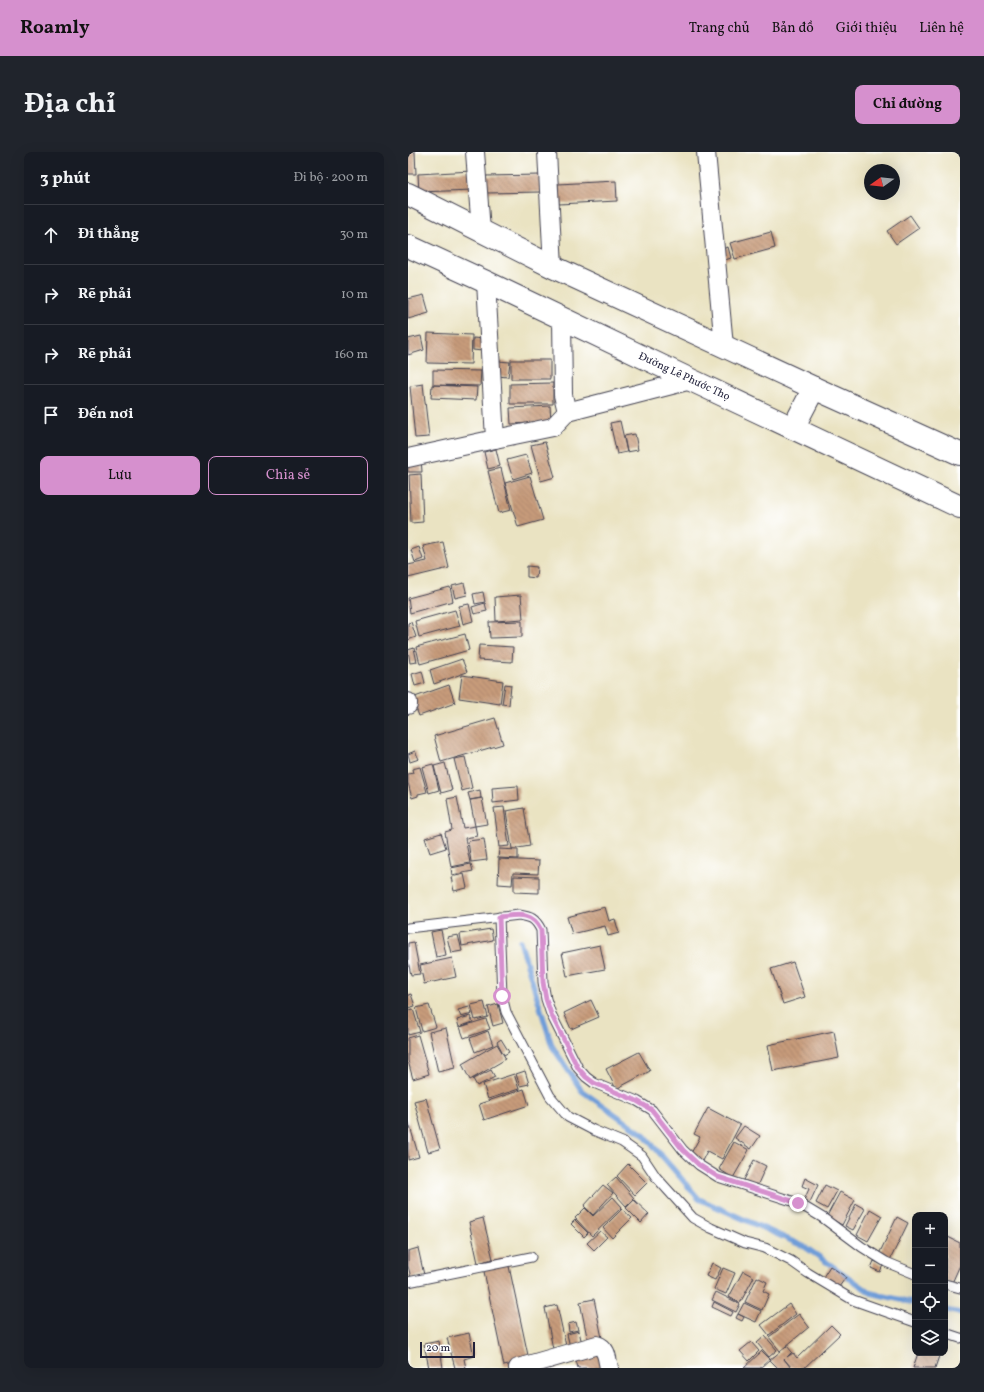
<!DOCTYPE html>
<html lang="vi">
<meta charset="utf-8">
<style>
:root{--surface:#171b24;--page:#20242c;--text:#f1f3f6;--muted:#9ea1a6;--line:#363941;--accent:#d690ce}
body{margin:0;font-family:Vollkorn,serif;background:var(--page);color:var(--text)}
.controls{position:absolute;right:12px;bottom:12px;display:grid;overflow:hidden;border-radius:8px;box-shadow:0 4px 16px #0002}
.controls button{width:36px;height:36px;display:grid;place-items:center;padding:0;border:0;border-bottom:1px solid var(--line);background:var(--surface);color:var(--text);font:20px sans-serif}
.compass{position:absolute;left:456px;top:12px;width:36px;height:36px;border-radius:50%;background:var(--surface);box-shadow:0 4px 16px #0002;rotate:255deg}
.scale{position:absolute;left:12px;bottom:10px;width:55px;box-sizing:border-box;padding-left:4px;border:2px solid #22223b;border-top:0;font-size:11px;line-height:14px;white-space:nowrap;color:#22223b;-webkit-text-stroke:3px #fff;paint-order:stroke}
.stop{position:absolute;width:12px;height:12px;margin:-9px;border:3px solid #d690ce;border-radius:50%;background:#fff}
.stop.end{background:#d690ce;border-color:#fff;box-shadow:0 1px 4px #0008}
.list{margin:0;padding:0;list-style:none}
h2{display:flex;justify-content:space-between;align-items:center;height:52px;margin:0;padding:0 16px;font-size:17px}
h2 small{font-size:13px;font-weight:400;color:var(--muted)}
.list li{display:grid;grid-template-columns:26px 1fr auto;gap:12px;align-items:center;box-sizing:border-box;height:60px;padding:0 16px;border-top:1px solid var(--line)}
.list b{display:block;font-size:15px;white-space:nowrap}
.list em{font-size:13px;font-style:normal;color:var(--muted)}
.actions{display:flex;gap:8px;padding:12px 16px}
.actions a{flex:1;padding:9px 0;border:1px solid var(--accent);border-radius:8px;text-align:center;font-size:14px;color:var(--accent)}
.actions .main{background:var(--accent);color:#111}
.icon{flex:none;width:22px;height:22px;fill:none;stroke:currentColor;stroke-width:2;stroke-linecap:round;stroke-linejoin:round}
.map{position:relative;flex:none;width:552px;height:1216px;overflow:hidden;border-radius:8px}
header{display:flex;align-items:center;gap:24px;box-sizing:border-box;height:56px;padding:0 20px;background:var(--accent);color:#111}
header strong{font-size:19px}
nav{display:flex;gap:22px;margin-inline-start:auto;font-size:14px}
.intro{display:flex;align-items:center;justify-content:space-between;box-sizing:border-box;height:96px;padding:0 24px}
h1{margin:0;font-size:28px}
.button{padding:10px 18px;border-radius:8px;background:var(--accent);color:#111;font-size:14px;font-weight:700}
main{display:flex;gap:24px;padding:0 24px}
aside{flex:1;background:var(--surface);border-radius:8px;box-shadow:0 4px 16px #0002}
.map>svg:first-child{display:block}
</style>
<header>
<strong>Roamly</strong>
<nav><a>Trang chủ</a><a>Bản đồ</a><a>Giới thiệu</a><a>Liên hệ</a></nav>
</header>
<div class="intro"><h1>Địa chỉ</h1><a class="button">Chỉ đường</a></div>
<main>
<aside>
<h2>3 phút<small>Đi bộ · 200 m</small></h2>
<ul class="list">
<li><svg class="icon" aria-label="ahead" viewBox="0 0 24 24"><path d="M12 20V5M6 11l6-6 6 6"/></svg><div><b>Đi thẳng</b></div><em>30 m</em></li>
<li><svg class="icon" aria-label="right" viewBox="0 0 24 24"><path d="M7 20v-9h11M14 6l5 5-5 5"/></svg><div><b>Rẽ phải</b></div><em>10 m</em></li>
<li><svg class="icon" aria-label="right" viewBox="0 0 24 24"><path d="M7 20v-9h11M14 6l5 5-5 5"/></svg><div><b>Rẽ phải</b></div><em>160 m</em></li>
<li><svg class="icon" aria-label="arrive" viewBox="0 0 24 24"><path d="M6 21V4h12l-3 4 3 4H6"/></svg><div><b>Đến nơi</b></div></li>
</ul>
<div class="actions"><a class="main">Lưu</a><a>Chia sẻ</a></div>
</aside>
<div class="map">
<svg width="552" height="1216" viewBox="0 0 552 1216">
<defs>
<pattern id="building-back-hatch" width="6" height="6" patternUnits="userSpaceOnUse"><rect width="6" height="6" fill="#c79b7a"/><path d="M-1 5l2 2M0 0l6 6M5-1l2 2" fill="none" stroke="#a17e65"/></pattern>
</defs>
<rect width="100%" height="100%" fill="#fff"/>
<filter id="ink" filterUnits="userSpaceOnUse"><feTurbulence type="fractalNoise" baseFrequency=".025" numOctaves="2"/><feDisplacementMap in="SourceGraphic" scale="8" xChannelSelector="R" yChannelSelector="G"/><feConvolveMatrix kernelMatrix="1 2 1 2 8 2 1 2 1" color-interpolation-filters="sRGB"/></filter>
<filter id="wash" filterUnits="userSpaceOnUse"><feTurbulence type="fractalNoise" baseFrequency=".012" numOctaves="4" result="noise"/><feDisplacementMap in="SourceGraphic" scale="16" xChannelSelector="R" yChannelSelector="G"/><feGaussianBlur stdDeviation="0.9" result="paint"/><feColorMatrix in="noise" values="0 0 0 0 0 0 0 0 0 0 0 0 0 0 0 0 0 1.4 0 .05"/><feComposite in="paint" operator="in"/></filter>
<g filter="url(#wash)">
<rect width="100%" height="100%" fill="#eae3c2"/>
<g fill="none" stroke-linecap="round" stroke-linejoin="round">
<g stroke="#6f9dd8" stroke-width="5.5">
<polyline points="112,789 144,894 174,939 235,982 291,1047 397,1095 463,1141 507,1151"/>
<polyline points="537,1158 552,1161"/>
</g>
</g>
<g id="blocks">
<g fill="url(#building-back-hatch)">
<polygon points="0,0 7,0 8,22 0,22"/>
<polygon points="64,19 65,38 11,40 10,22"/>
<polygon points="133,23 133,40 78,41 77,24"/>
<polygon points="208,29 209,49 151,52 150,32"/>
<polygon points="502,63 511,76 488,92 479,79"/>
<polygon points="363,80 367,96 327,107 322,91"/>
<polygon points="320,95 323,106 314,109 311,98"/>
<polygon points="16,143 21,161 0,167 0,147"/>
<polygon points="20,181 64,183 63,212 19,211"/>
<polygon points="13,184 16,198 0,203 0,187"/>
<polygon points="65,186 75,187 74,199 65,198"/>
<rect x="103" y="208" width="39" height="19"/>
<polygon points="90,209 102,210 100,225 89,224"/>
<polygon points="25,218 73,219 72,234 25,233"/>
<polygon points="145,231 145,252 102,252 102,232"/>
<polygon points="15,232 21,285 7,286 2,234"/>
<polygon points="24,233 69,235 68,248 23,246"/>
<polygon points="142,254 143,270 103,272 102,256"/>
<polygon points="212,269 219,300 209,302 202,271"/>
<polygon points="227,282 230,298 219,300 216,284"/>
<polygon points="137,290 147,325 133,329 123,293"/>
<polygon points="88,297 92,314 80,317 76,300"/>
<polygon points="118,303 124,321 105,327 99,308"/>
<polygon points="13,306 14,320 0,320 0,307"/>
<polygon points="93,316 103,358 91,361 80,319"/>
<polygon points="13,322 15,370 3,371 1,323"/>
<polygon points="122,324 135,368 110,375 97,331"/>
<polygon points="35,390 41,416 0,426 0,413 19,409 15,394"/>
<polygon points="11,395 15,407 7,410 3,398"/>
<polygon points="119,414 129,415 128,426 119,425"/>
<polygon points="56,431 59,443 47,446 44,434"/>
<polygon points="42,435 45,449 2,461 0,446"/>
<polygon points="75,440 77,450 67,452 65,442"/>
<polygon points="113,443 115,467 88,469 87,445"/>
<polygon points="77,451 79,459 66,462 64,455"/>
<polygon points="61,452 65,469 55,472 51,454"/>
<polygon points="47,458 52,474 11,485 7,469"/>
<polygon points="114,469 114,485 82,486 81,470"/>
<polygon points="3,470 8,485 0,488 0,471"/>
<polygon points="57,482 61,498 12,512 8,495"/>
<polygon points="71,493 105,495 104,510 70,508"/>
<polygon points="6,496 9,510 2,511 0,498"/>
<polygon points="54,507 59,520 26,532 22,518"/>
<polygon points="14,519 17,531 7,534 4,522"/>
<polygon points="54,523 95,529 92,552 51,546"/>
<polygon points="97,532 103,533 101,553 94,552"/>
<polygon points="41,533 47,551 11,564 4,546"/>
<polygon points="87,566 95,592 33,610 26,584"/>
<polygon points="7,599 11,607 2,610 0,602"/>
<polygon points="57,605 64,636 54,639 46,607"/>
<polygon points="37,611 44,638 33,641 26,614"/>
<polygon points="25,612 31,638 21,641 14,615"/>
<polygon points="12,615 19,640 10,642 10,644 4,646 0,631 0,622 5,621 4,617"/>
<polygon points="110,634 111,648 85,651 84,636"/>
<polygon points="72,638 73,646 62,648 60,641"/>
<polygon points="49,645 55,676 67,674 69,684 57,686 62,711 43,715 37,680 44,678 39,647"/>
<polygon points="74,646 79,672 67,674 62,648"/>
<polygon points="96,655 101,694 91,695 86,656"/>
<polygon points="116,656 122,694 104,697 98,659"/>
<polygon points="33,681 38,696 22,701 17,686"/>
<polygon points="76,687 79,708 63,710 60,689"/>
<polygon points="91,697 110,698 110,707 90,706"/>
<polygon points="91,707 131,709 130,722 105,721 104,733 90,732"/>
<polygon points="63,712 65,719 44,723 43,716"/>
<polygon points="56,722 59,736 46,739 43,725"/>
<polygon points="106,724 131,725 131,741 106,740"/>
<polygon points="197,755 201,769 207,767 211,781 200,784 197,774 164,782 159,765"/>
<polygon points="83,777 85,788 54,794 52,782"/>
<polygon points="33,778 38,803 28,805 23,780"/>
<polygon points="50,783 54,799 43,801 39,785"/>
<polygon points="6,790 12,822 3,823 0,809 0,791"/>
<polygon points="192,793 197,817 159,824 154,801"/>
<polygon points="44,806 48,825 16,832 12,813"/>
<polygon points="385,810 397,845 375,852 363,817"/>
<polygon points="3,842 7,854 0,856 0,843"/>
<polygon points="183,848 191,865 163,877 156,861"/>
<polygon points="76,850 80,865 67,868 63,853"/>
<polygon points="90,852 95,871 85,874 80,855"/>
<polygon points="21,853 28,875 14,879 8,856"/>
<polygon points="61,855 64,862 53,865 50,858"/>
<polygon points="5,857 12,880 0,883 0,858"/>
<polygon points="62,864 65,870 51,875 49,868"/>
<polygon points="78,867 82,877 56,886 52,875"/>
<polygon points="38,876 47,916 30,920 21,880"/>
<polygon points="80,879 85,893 67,900 62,886"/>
<polygon points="426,879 431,906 365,919 360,893"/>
<polygon points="10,883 21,922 5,927 0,909 0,886"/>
<polygon points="93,887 101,900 96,903 89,890"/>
<polygon points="89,892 98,907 62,928 54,912"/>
<polygon points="231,900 242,919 208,937 198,917"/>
<polygon points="83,918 87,925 69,934 65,927"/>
<polygon points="117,919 121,932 112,934 108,922"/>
<polygon points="106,922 111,937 80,947 75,932"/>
<polygon points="116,937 121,953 76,968 71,952"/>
<polygon points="18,946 32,997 20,1000 6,949"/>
<polygon points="300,956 332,973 314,1007 299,999 294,1009 282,1003 292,985 286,982"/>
<polygon points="0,968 11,1005 0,1008"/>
<polygon points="336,974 352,984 343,997 327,986"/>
<polygon points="326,990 341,998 325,1026 311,1017"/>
<polygon points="346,1008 358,1014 349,1034 336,1028"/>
<polygon points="220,1012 239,1031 227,1043 209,1024"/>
<polygon points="208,1025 226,1046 218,1054 199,1033"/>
<polygon points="397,1026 410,1033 402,1050 396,1048 401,1037 394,1034"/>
<polygon points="195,1033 205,1041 185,1063 176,1054"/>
<polygon points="417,1033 429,1039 419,1057 408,1051"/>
<polygon points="432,1040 447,1048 434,1073 419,1064"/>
<polygon points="205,1045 214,1055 184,1084 167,1066 177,1056 185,1064"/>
<polygon points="226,1048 241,1062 233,1071 218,1056"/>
<polygon points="448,1052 457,1057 445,1078 437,1074"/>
<polygon points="214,1057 224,1066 204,1086 195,1076"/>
<polygon points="462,1057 474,1064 460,1089 449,1083"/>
<polygon points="489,1065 500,1071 482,1108 471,1102"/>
<polygon points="75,1066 85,1107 70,1111 61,1070"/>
<polygon points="167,1068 180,1081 176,1085 163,1072"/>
<polygon points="192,1079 199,1085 186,1098 179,1091"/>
<polygon points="540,1085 552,1091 552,1113 544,1131 537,1128 537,1091"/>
<polygon points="10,1096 16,1123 3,1126 0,1114 0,1099"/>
<polygon points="99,1105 121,1208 96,1214 74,1110"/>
<polygon points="466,1109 475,1113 472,1120 463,1116"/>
<polygon points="304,1111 313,1116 307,1128 298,1124"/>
<polygon points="422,1114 438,1125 431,1135 415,1125"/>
<polygon points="315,1116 327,1121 318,1142 306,1137"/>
<polygon points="335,1119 346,1125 332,1151 321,1145"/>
<polygon points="349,1125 359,1130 355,1139 361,1142 354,1158 337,1150"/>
<polygon points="308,1140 332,1152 328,1160 304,1148"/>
<polygon points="186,1147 194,1186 180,1190 172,1150"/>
<polygon points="306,1150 325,1160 323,1164 304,1155"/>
<polygon points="336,1151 353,1159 348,1170 330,1162"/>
<polygon points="381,1152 388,1162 361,1183 353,1173"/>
<polygon points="149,1153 158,1194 145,1197 137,1156"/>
<polygon points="330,1162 336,1165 334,1169 328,1166"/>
<polygon points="391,1162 401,1175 372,1199 361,1185"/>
<polygon points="168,1170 170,1178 161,1180 160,1172"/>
<polygon points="423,1173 432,1182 396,1216 384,1216 376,1207 383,1216 370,1216 362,1208 379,1194 384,1200 379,1205 385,1201 389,1206"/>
<polygon points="171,1179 174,1192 162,1195 159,1182"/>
<polygon points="61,1181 66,1204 56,1207 58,1216 47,1216 39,1186"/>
<polygon points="357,1184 369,1198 361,1205 349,1191"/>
<polygon points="31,1189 35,1216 21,1216 16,1192"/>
<polygon points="343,1190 351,1199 341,1209 332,1199"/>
<polygon points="354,1199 362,1207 352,1216 336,1216"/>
<polygon points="510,1201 532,1201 527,1216 505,1216"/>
<polygon points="193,1202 197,1216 170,1216 168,1208"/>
</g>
</g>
</g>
<g filter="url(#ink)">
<use href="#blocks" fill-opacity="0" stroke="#403f4f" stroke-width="1"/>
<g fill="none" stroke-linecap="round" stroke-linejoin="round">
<defs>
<g id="lane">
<polyline points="91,765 94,844 98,860 142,944 160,965 185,978 214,990 234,1004 248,1025 285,1066 303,1076 337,1091 357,1096 383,1109 400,1121 445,1148 507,1170"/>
<path d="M0 776 111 763C123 765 127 766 133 778L135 830 138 847 143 862 170 916 178 925 186 931 229 949 244 958 275 998 291 1013 310 1025 390 1051 415 1066 454 1095 478 1110 507 1122"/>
<polyline points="0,1130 123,1105"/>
<polyline points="537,1132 552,1136"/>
<polyline points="537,1181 552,1186"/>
</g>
<g id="street">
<polyline points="67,0 73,79"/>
<polyline points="139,0 145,115"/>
<polyline points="298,0 316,194"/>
<polyline points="154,166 155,243 159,260 283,228"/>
<polyline points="87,287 145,275 159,260"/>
<polyline points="0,306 87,287 78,130"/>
<polyline points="0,550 0,553"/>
<path d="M110 1216 189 1193C199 1196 199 1207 201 1216"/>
</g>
<g id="secondary">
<polyline points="0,42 145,115 406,236 552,302"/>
<polyline points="0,94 78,130 283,228 552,355"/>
<polyline points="385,276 406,236"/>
</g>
</defs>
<use href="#lane" stroke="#403f4f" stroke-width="11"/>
<use href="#street" stroke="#403f4f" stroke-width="20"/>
<use href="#secondary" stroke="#403f4f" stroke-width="24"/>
<use href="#lane" stroke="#fff" stroke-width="9"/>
<use href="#street" stroke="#fff" stroke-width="18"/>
<use href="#secondary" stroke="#fff" stroke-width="22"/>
</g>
</g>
<g fill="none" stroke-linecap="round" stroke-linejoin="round" filter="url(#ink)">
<path stroke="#d690ce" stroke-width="5" d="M94 844 91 765C109 763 124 759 133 778L135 830 138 847 143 862 170 916 178 925 186 931 229 949 244 958 275 998 291 1013 310 1025 390 1051"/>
</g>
<g text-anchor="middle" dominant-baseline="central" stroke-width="4" stroke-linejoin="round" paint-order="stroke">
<g font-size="11" fill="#22223b" stroke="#fff">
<text transform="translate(276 225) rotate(25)">Đường Lê Phước Thọ</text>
</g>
</g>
</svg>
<div class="controls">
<button>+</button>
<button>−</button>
<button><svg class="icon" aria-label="locate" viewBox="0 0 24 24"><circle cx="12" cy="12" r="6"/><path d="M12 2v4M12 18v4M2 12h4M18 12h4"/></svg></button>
<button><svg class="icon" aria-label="layers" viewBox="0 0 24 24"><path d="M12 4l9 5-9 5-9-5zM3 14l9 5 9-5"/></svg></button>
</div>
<svg class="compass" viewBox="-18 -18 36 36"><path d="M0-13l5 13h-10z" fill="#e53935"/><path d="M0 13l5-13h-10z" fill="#9ea1a6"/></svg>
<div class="scale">20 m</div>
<div class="stop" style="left:94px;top:844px"></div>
<div class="stop end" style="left:390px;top:1051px"></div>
</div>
</main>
